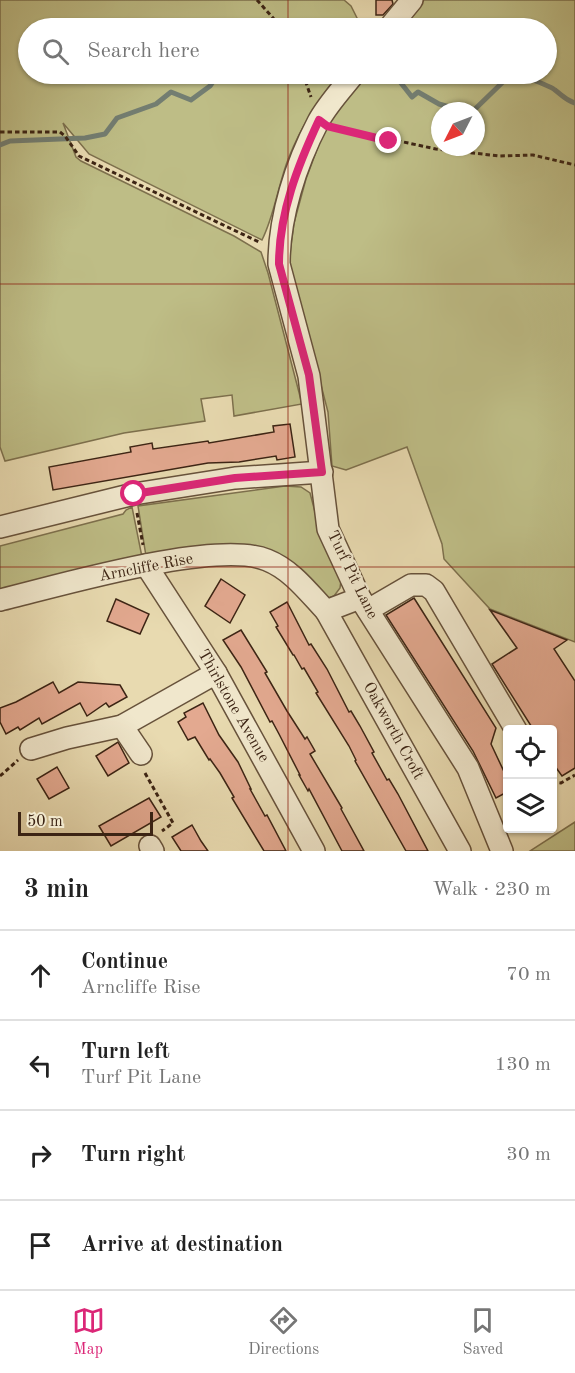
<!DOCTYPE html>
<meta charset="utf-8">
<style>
:root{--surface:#fff;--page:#f6f6f6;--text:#222;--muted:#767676;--line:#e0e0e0;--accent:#db2777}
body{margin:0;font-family:"Old Standard TT",serif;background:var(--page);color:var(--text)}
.controls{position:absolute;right:18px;bottom:18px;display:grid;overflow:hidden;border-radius:6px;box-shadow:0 2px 4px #0004}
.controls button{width:54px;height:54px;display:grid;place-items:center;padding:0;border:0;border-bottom:2px solid var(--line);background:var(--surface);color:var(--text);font:30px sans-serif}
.compass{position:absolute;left:431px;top:102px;width:54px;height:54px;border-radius:50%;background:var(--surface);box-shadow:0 2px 4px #0004;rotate:228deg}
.scale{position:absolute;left:18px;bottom:15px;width:135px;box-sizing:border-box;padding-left:6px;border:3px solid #3c2414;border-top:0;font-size:16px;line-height:21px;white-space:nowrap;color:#3c2414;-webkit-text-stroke:4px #f0e7cc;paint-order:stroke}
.stop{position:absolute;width:18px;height:18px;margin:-14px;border:4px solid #db2777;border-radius:50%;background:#fff}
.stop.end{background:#db2777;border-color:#fff;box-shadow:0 2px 6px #0008}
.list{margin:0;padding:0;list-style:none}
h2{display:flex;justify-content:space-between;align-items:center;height:78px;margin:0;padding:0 24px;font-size:26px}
h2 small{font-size:20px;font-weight:400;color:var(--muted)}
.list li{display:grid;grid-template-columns:39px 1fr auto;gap:18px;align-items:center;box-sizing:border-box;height:90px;padding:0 24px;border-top:2px solid var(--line)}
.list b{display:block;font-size:22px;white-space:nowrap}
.list p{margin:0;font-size:20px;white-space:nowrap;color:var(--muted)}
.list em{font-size:20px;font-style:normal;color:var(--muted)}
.icon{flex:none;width:33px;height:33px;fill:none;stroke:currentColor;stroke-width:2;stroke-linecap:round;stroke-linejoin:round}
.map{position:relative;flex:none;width:575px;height:851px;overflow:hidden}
.search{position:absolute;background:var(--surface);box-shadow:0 2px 4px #0004;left:18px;right:18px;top:18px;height:66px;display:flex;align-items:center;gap:15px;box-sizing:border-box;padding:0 21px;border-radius:33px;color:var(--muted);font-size:22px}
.sheet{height:438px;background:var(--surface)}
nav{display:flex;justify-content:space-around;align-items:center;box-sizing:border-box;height:84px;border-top:2px solid var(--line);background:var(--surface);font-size:16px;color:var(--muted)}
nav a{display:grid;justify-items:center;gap:3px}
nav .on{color:var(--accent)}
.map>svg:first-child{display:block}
</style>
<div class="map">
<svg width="575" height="851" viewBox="0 0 575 851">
<rect width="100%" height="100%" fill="#e8dab0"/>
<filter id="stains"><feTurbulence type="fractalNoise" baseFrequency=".00333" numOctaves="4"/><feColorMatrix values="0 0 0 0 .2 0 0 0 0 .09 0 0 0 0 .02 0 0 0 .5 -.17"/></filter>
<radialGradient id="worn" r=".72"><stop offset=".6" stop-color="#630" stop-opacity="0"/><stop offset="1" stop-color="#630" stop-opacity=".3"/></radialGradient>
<g fill="#bebd86" stroke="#7d704d" stroke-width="1.5" fill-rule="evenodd">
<path d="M0 0H344L351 6 362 28H28V74H339C319 99 301 127 289 157 278 184 275 214 262 240L89 154 63 123 76 157 81 161 234 236 261 252 268 273 302 404 234 416 232 395 201 399 205 421 124 433 5 461 0 447Z"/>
<path d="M424 0H575V642L490 609 444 559 442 544 407 447 346 470 332 466 328 412 289 261 294 223 306 179 325 128 366 74H546V28H402ZM440 111H476V147H440Z"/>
<polygon points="285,486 301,487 310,493 323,542 341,580 340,588 334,596 326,599 230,546 196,547 168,551 146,556 138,506"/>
<polygon points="132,507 142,557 0,592 0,546 123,514 126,510"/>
<polygon points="575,822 575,851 530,851"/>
</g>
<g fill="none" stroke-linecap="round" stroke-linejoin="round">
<g stroke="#737e72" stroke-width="5">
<polyline points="388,74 397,78 412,97 418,92 439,104 463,111"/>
<path d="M473 111 506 79 520 75C527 78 551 86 555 90 563 96 565 100 575 103"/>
<polyline points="0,145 10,141 85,138 105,134 117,118 156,104 171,92 191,100 210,86 218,74"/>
</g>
</g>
<g fill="#e3a990" stroke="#3c2414" stroke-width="1.5">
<polygon points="376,0 392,0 393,4 383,15 376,15"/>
<polygon points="290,424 295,457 277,460 276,456 239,462 208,463 53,490 49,467 131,452 130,447 152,443 153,449 208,441 209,443 274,432 273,426"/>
<polygon points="221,579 245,595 230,623 205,606"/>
<polygon points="414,598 496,728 491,744 507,778 507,792 496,798 473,751 386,615"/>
<polygon points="116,599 149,614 140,634 107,621"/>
<polygon points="287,602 309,645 311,644 327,669 349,712 351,711 360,726 374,752 372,753 387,780 389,779 398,794 428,851 406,851 355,761 356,760 349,746 316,693 318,692 304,668 302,669 294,655 293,655 276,627 278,626 270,612"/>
<polygon points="490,610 567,640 554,649 575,681 575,768 562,776 552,762 552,729 533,729 492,664 517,648"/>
<polygon points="241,630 267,672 265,673 287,711 305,739 307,737 315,751 310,754 342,808 341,809 364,851 342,851 309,789 308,791 299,775 300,775 279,734 272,721 270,722 241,667 223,640"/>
<polygon points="53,682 59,693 78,682 120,685 127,697 109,707 106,703 87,716 80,703 42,724 39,718 20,730 18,727 6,734 0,722 0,708 16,702"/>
<polygon points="203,703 219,735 238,762 251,789 250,789 265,816 267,815 286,851 264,851 232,798 234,797 220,773 210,759 209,760 195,737 188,740 178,722 186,717 184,713"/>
<polygon points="118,742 129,763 108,776 96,756"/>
<polygon points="57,767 69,788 49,799 37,779"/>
<polygon points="149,798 161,817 111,846 99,826"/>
<polygon points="192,825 201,841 208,851 181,851 172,837"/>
</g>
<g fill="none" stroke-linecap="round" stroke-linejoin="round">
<defs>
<g id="minor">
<polyline points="389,28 412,0"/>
<path d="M354 74C342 89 327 105 318 122 296 164 279 216 279 264L309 376 328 529 360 598 468 768 502 851"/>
<polyline points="0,527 134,494 235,478 322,472"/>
<polyline points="146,565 216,673 314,851"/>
<polyline points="360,598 326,611 460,851"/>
<path d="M0 600C58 586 216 539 267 560 292 570 308 592 326 611"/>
<polyline points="368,610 411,585 426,585 434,591 516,730"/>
<polyline points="122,726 141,754"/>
<polyline points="31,749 67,738 122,726 216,673"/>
<polyline points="150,846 153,851"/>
</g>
</defs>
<use href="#minor" stroke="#67523b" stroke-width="24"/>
<g stroke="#3c2414" stroke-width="3" stroke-dasharray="4.5 3" stroke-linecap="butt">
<polyline points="257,0 282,28"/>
<polyline points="303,74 311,97"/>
<polyline points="338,128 436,149 500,156 533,155 575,165"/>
<polyline points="0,132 60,132 65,136 79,156 261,243"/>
<polyline points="137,513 143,545"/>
<polyline points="145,773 173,823 162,831"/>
<polyline points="0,776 18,760"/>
<polyline points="552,782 561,783 575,775"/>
</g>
<use href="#minor" stroke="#f0e7cc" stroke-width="21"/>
</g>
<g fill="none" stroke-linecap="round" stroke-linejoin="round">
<path stroke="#db2777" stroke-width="8" d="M134 494 235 478 322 472 309 375 279 264C279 213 298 165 319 120L327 126 389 141"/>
</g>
<path fill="none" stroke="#8f2418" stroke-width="1.5" stroke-opacity="0.55" d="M288 0V28M288 74V851M0 284H575M0 567H575"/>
<g text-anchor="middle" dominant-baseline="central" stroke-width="4.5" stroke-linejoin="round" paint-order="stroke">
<g font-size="16" fill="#3c2414" stroke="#f0e7cc">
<text transform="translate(146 568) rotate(-11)">Arncliffe Rise</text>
<text transform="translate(352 575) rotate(64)">Turf Pit Lane</text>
<text transform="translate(233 706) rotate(60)">Thirlstone Avenue</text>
<text transform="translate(393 731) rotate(61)">Oakworth Croft</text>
</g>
</g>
<rect width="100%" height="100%" filter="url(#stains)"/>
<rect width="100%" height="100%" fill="url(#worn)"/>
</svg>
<div class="controls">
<button><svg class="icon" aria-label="locate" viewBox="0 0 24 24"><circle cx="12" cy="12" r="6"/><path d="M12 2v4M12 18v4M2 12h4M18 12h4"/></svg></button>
<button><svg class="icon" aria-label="layers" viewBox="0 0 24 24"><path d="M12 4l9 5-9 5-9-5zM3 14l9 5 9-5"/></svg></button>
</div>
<svg class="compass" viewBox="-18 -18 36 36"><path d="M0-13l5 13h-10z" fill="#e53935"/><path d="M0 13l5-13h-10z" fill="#767676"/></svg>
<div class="scale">50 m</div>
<div class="stop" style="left:134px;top:494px"></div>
<div class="stop end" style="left:389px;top:141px"></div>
<div class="search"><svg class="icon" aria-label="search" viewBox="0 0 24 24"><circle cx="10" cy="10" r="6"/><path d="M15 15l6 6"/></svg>Search here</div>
</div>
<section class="sheet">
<h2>3 min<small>Walk · 230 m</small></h2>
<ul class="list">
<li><svg class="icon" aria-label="ahead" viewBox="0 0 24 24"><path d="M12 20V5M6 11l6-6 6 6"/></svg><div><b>Continue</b><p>Arncliffe Rise</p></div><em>70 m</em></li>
<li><svg class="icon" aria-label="left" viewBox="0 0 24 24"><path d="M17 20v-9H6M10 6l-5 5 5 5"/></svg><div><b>Turn left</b><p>Turf Pit Lane</p></div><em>130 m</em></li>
<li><svg class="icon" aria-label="right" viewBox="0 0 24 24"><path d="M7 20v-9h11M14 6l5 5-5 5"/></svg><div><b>Turn right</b></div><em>30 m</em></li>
<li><svg class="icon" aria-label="arrive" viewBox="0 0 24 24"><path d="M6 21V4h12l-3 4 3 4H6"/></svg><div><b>Arrive at destination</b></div></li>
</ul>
</section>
<nav>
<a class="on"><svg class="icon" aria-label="map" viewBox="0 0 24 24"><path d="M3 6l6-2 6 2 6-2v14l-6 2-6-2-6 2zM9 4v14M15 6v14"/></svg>Map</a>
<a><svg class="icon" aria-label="directions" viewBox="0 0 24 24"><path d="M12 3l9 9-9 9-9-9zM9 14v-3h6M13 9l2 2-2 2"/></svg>Directions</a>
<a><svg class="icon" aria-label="saved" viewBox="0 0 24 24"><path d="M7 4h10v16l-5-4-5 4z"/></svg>Saved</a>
</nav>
